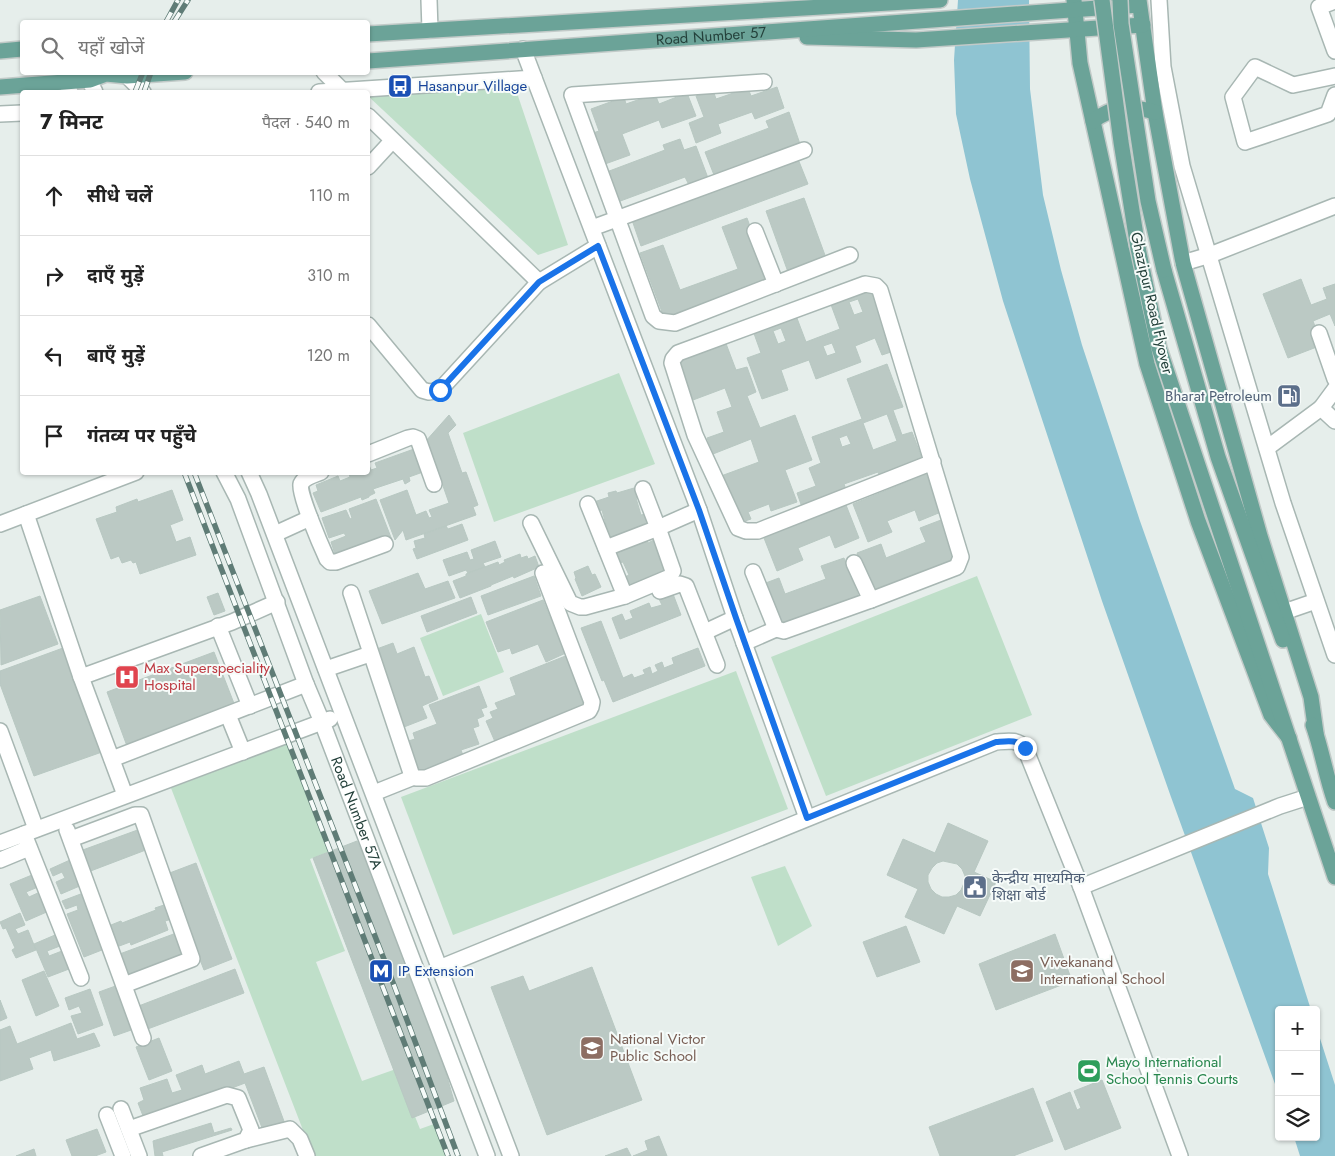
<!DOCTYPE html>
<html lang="hi">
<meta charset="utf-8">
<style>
:root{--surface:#fff;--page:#f6f6f6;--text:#222;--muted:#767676;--line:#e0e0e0}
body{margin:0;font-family:Jost,"Noto Sans Devanagari",sans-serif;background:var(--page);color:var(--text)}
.controls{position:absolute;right:15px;bottom:15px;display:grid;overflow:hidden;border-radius:5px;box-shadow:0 1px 4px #0004}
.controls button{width:45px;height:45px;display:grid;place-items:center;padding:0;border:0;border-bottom:1px solid var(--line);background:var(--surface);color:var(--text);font:25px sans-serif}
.stop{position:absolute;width:15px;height:15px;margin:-11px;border:4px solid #1a73e8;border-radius:50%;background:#fff}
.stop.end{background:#1a73e8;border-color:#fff;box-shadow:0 1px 5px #0008}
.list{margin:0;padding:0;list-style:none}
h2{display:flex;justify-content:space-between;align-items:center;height:65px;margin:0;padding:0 20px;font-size:21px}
h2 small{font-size:16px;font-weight:400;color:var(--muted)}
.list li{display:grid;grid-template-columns:32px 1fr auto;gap:15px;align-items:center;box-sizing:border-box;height:80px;padding:0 20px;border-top:1px solid var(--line)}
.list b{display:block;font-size:19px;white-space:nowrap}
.list em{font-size:16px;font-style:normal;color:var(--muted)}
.icon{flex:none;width:28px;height:28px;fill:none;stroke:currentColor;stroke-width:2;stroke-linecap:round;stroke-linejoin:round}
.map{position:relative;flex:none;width:1335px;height:1156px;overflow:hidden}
.search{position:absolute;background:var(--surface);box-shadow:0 1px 4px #0004;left:20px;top:20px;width:350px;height:55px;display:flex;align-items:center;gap:12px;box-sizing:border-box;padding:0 18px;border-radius:5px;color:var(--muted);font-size:19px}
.panel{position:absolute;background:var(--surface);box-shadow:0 1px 4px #0004;left:20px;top:90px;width:350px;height:385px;border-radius:5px}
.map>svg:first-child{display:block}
</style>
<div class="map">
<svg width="1335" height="1156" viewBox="0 0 1335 1156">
<rect width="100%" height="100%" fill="#e6eeeb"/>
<g fill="#bfdfc9">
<polygon points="514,84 568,245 538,255 368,96"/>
<polygon points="619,373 655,464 494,522 463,433"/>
<polygon points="977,576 1032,715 826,796 771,657"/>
<polygon points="481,614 504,672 443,696 420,638"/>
<polygon points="736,671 788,809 453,935 401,797"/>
<polygon points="287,744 328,852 310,859 345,951 316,962 362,1081 396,1069 420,1129 434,1124 446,1156 313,1156 171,788"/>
<polygon points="785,866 812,926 778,946 751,877"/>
</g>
<g fill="#8fc4d2">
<polygon points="958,0 1029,0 1030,89 1043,195 1061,270 1082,345 1140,521 1235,789 1253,798 1269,848 1268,874 1311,1010 1279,1010 1279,1095 1171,797 1102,601 1003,301 970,179 956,114 954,60"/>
<polygon points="1316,1026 1335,1085 1335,1156 1300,1156 1294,1137 1316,1137"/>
</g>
<g fill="#bbc9c4" stroke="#b8c8c2" fill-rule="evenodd">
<polygon points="777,87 784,108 755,119 752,112 718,124 721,133 696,143 689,123 704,117 696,96 713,90 716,99 748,88 751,96"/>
<polygon points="687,93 696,116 662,128 659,120 622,134 630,155 605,164 593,133 599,131 591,109 624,97 626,104 655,94 659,104"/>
<polygon points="789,112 800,144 714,175 705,152 769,128 766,121"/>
<polygon points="680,139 684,150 696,146 708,178 689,185 685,177 615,203 604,173 665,150 663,145"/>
<polygon points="798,159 808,184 641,246 632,220"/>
<polygon points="804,198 826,258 788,272 766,211"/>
<polygon points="747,218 770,281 665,320 640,253 663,245 680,290 738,269 722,227"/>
<polygon points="1301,279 1311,305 1327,299 1323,288 1335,284 1335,326 1330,314 1313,321 1322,345 1288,358 1263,294"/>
<path d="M870 287 894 351 882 355 875 338 855 346 861 362 816 379 809 360 781 370 788 390 762 399 747 358 761 353 752 328 795 313 806 342 840 329 830 302ZM858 299 863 312 854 315 849 302ZM781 328 786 341 778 344 773 331ZM832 343 836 353 827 356 823 346Z"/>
<polygon points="725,341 736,370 747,367 756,392 747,396 760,428 795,415 812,460 785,470 797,502 771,511 769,504 748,512 751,519 739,523 721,476 759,462 751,439 713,454 707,438 724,432 717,412 732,407 725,388 693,400 678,359"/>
<path d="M887 364 903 407 893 410 902 435 912 432 923 461 880 479 878 472 844 484 847 492 803 510 797 493 816 486 809 468 821 463 812 437 862 419 847 379ZM887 414 897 441 873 450 863 423ZM847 435 851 444 842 447 839 438Z"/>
<polygon points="449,415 456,425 448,433 462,473 466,472 478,505 473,507 476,515 406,540 403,530 395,540 380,500 407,490 416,515 426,511 429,518 432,517 429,510 449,503 429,446 427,447 425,442"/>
<polygon points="414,449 423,472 409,477 410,481 405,484 403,479 373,489 375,493 369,496 369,497 362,500 361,497 321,512 313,493 318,491 316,485 338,476 340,481 350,477 349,473 368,472 368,466 369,465 371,470 377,468 375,463"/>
<polygon points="926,474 941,512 919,521 915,510 887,521 892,532 868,542 853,504"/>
<polygon points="634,488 638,498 636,498 641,515 645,514 650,528 610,540 602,510 598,511 594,502 609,497 608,493 616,491 617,493"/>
<polygon points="172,490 183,520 170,525 176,542 190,537 196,555 140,574 136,562 133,563 131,560 122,563 119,556 111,559 96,519 117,512 116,507 137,499 138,502"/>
<polygon points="376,499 392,540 337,560 331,542 346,536 344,533 329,538 322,518 346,510 350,519 352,518 349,509"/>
<polygon points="846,505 859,538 835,548 830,535 798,548 803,560 777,571 764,538"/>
<polygon points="941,520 958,562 874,595 857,553 881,544 886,558 926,542 920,528"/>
<polygon points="462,524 468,540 417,559 413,549 416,548 414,541 425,538 424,534 446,526 448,529"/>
<polygon points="645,536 648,543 656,539 671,573 630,590 625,577 629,575 623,562 619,563 613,550"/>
<polygon points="495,541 501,557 483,563 485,567 468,573 466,570 449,576 443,560 467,552 470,560 474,559 471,550"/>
<polygon points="520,554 521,558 527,556 528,559 535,556 539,567 514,578 513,576 491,585 491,586 460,598 453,581 466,576 466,574 498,562 499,565 505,562 504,560"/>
<polygon points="844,558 859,597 778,626 763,584 779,578 785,594 826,579 821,566"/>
<polygon points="588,566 592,575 595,574 601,587 582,596 575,579 576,578 574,572"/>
<polygon points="418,573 425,589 448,581 455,598 382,624 369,591"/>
<polygon points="534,576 541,596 488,615 481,596"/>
<polygon points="218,593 225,611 214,615 207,597"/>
<polygon points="673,594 681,615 620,639 612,618 622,614 625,621 633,618 630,611 649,603 651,608 662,605 659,599"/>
<polygon points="40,596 58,644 1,665 0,610"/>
<polygon points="471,597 477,613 427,632 421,616"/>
<polygon points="543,600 550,617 556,615 568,652 546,662 538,644 512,654 510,648 498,652 486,622"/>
<polygon points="601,621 623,678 632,674 634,678 645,674 643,670 650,667 652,674 658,671 655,665 662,662 664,668 674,664 672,658 698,648 705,666 613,702 604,680 602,681 581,628"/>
<polygon points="393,643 397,654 414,647 425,677 429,676 438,699 422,706 427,718 404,727 374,650"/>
<polygon points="63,648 102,752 34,776 0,684 0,671"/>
<polygon points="214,652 235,706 127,746 107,692"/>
<polygon points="568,655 584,706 496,744 486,721 493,718 490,712 498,709 495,703 516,695 510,678"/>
<polygon points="479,686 487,707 481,709 484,716 477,719 479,726 473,728 479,744 461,750 464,758 418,776 405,742 415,739 413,733 437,724 429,705"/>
<path d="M948 823 988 841 974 872 996 882 980 916 957 906 944 934 905 917 918 889 887 875 903 839 935 853ZM943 861 957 864 962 869 965 876 964 883 961 890 956 895 949 897H942L936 894 931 889 928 882V875L932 868 937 863Z"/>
<polygon points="143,828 151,848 88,872 80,851"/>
<polygon points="357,841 388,907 435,1035 454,1101 412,1118 313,858"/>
<polygon points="70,860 82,885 61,894 56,882 65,878 62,872 53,876 50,869"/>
<polygon points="196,863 232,959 204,970 167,874"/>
<polygon points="32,875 38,887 26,892 29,897 40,892 49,911 26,921 10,884"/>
<polygon points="86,892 107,948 84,957 67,914 78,910 77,905 66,909 62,901"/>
<polygon points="167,904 172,919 165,921 168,930 131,945 130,942 114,948 106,927 121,921 122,923 156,910 155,908"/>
<polygon points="20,913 25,925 15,929 18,934 28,930 36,950 16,958 12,950 15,948 6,928 3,929 0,922"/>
<polygon points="906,926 920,962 877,977 863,942"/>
<polygon points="179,932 188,955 126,979 117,955"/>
<polygon points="1055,934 1072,981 996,1010 979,964"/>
<polygon points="55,935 60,946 47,951 49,956 62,951 69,969 48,977 34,944"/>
<polygon points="592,967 642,1100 547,1135 491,987 523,976 529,991"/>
<polygon points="235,969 244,993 145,1030 136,1007"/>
<polygon points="44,971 59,1006 36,1016 22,980"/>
<polygon points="121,984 137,1028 114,1036 99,992"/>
<polygon points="90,989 103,1025 78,1034 71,1016 82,1013 79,1006 69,1010 65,998"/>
<polygon points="0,1000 7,1018 0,1021"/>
<polygon points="71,1023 77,1039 94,1033 100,1046 54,1061 51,1050 29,1058 33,1069 0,1081 0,1030 10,1026 17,1044"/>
<polygon points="159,1038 172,1071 149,1080 136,1047"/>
<polygon points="239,1061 244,1074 264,1067 285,1124 264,1133 245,1083 145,1121 138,1103 144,1100 140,1088 167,1079 172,1093 182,1090 176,1075 202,1065 205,1074"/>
<polygon points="1102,1080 1121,1128 1065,1150 1046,1102 1070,1092 1077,1110 1081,1108 1074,1091"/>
<polygon points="1033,1088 1053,1141 1013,1156 940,1156 929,1127"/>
<polygon points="211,1123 214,1133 231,1128 232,1130 162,1152 163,1156 155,1156 153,1141"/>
<polygon points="97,1129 106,1152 95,1156 72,1156 66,1140"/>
<polygon points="659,1136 667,1156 633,1156 648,1150 645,1141"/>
<polygon points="627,1148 631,1156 605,1156"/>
<polygon points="34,1149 36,1156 16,1156"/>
</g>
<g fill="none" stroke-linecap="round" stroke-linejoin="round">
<defs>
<g id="minor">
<polyline points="429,0 430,30"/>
<polyline points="1159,0 1163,67 1182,166 1283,503 1335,655"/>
<polyline points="1335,1 1319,7 1335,51"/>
<polyline points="523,49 699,510 735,618 807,818"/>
<polyline points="67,72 66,82 70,92"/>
<polyline points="85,72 95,92"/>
<polyline points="324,72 344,92"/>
<polyline points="127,76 143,92"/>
<polyline points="1335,76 1293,85 1255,67 1233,97 1245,142 1328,114 1335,95"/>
<polyline points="764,82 572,95 653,316 659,321 675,323 850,255"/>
<polyline points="319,92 534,78"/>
<polyline points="0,114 22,113"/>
<polyline points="368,116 539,282 440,390 429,392 422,390 368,325"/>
<polyline points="368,167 392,141"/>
<polyline points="592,228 804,150"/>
<polyline points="755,231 776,284"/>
<polyline points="1183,263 1210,255 1335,206"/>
<polyline points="539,282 598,246"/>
<polyline points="1319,333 1335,379"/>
<polyline points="1321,408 1335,389"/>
<polyline points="1267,448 1321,408 1335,421"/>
<polyline points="368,454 408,438 413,437 418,439 434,484"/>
<path id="s1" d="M224 472 238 499 306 684 322 722 487 1156"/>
<polyline points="249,472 259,494 511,1156"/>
<path d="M321 472C314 475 304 477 301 484 298 493 322 548 327 559L330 562H336L385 544"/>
<polyline points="588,504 625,596"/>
<polyline points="26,514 81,677 125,795"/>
<polyline points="531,523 570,603 580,607 585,607 625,596 670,577 673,571 658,528 699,510"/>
<polyline points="0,524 136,472"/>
<polyline points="275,534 310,518"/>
<polyline points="606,548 658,528 643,489"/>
<polyline points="854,563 871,600"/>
<polyline points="753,572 776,629 784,631 871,600 957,567 961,557 880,290 876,286 865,284 678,353 673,359 672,363 695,435 738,528 746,531 758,531 933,462"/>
<polyline points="660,591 680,584 686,586 717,665"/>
<polyline points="351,593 412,776 416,778 426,778 589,711 591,707 592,702 543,573"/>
<polyline points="1284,612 1316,601"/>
<polyline points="218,626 250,706"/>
<polyline points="705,632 735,618"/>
<polyline points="744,643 776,629"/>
<polyline points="326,669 370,654"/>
<polyline points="81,677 232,622 277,602"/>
<polyline points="228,715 243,752"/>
<polyline points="0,731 36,829"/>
<polyline points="112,759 306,684"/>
<polyline points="374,793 414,777"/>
<polyline points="67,830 143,1038"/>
<polyline points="24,834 81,978"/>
<polyline points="71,839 135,815 141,815 192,959 124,985"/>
<polyline points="0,843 330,719"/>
<polyline points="0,860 29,848"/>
<polyline points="1081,887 1280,806 1308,797"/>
<path d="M439 968 996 742C1008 741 1017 739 1025 748L1081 887 1180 1156"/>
<polyline points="121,1109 139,1156"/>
<polyline points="107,1115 123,1156"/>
<polyline points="129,1129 227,1095 238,1098 251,1130 246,1140 201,1156"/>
<polyline points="246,1140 290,1129 300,1139 307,1156"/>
</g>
<g id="major">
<polyline points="1074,0 1080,63 1147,364 1198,521 1271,715 1289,738"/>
<polyline points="1139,0 1155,112 1183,263 1260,536 1311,697 1316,733"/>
<polyline points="368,34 940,0"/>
<polyline points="807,37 916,40 1143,25"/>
<polyline points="0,51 22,49"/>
<path id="s2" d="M368 61 1139 5"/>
<polyline points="0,87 90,80 106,74 127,76 185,72"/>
<path d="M1093 121C1114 105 1131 106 1155 112"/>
<polyline points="1138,248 1159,348 1335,877"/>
<polyline points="1164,270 1218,457 1283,640"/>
<path d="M1313 725C1322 750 1326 777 1335 802"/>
</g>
</defs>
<use href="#minor" stroke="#a8b7b3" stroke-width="18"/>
<use href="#major" stroke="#c2cac8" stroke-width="18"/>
<use href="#minor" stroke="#fff" stroke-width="15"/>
<use href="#major" stroke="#6ba398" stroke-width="15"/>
<defs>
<g id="rail">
<polyline points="166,22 178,0"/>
<polyline points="174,22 188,0"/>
<polyline points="135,92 143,72"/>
<polyline points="144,92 151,72"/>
<polyline points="184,472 448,1156"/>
<polyline points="194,472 389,972 458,1156"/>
</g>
</defs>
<use href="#rail" stroke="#5f7c76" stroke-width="5.5"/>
<use href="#rail" stroke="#f6fbf9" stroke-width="4" stroke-dasharray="11" stroke-linecap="butt"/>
<defs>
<g id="major-bridge">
<polyline points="1102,0 1121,142 1138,248"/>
<polyline points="1120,0 1121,24 1148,201 1164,270"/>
</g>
</defs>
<use href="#major-bridge" stroke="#c2cac8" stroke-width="18" stroke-linecap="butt"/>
<use href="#major-bridge" stroke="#6ba398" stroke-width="15"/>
</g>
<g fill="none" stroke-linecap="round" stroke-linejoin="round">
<path stroke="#1a73e8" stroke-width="6" d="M440 390 539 282 598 246 699 510 736 618 807 818 996 742C1008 741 1017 739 1025 748"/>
</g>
<defs>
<symbol id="bus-square" viewBox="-11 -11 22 22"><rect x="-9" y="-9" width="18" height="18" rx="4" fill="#1a4fb4" stroke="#f6fbf9"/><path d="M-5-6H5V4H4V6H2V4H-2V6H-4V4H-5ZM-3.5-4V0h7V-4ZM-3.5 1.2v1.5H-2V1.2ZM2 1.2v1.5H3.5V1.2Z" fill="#fff"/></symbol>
<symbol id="fuel-square" viewBox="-11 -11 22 22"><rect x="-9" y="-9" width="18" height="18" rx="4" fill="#5c6f8a" stroke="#f6fbf9"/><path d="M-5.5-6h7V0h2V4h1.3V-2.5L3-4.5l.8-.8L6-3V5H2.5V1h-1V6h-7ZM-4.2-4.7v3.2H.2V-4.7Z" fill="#fff"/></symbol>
<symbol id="hospital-square" viewBox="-11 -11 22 22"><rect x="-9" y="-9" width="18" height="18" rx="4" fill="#e0444e" stroke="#f6fbf9"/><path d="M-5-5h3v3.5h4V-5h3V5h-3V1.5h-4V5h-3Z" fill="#fff"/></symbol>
<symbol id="civic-square" viewBox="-11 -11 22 22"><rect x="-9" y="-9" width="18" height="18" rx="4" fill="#5c6f8a" stroke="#f6fbf9"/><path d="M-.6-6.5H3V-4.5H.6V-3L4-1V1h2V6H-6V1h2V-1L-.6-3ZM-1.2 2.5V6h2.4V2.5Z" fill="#fff"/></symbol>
<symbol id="metro-square" viewBox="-11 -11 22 22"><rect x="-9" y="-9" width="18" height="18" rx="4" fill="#1a4fb4" stroke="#f6fbf9"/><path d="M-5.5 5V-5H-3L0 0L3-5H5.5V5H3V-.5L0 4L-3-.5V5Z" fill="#fff"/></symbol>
<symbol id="school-square" viewBox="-11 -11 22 22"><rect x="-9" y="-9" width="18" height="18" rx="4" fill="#8d6e63" stroke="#f6fbf9"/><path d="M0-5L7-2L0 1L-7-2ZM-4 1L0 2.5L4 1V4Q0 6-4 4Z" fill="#fff"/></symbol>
<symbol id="stadium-square" viewBox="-11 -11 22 22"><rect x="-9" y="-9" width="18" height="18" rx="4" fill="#2e9e5b" stroke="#f6fbf9"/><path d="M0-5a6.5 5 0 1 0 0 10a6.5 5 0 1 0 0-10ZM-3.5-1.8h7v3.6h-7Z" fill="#fff"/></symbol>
</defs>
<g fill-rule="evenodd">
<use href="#bus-square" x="386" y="72" width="28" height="28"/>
<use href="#fuel-square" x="1275" y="382" width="28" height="28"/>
<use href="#hospital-square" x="113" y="663" width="28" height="28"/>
<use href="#civic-square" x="961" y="873" width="28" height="28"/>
<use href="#metro-square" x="367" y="957" width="28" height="28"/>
<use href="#school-square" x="1008" y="957" width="28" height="28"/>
<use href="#school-square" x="578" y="1034" width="28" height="28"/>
<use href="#stadium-square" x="1075" y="1057" width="28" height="28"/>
</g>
<g text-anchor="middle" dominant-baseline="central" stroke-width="4" stroke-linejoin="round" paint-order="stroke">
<g font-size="15" fill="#24413b" stroke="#f6fbf9">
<text stroke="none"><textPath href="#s2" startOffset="344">Road Number 57</textPath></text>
<text transform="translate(1152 303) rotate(77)">Ghazipur Road Flyover</text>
<text stroke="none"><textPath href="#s1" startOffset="366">Road Number 57A</textPath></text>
</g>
<g font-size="15" fill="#164399" stroke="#f6fbf9" text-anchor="start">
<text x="418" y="86">Hasanpur Village</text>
<text x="398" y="971">IP Extension</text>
</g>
<g font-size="15" fill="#4e5e75" stroke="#f6fbf9" text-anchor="end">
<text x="1272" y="396">Bharat Petroleum</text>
<text x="992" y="878" text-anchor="start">केन्द्रीय माध्यमिक<tspan x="992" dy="17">शिक्षा बोर्ड</tspan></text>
</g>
<g font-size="15" fill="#be3a42" stroke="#f6fbf9" text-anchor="start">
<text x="144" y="668">Max Superspeciality<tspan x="144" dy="17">Hospital</tspan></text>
</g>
<g font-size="15" fill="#785e54" stroke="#f6fbf9" text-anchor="start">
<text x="1040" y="962">Vivekanand<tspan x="1040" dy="17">International School</tspan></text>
<text x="610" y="1039">National Victor<tspan x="610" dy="17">Public School</tspan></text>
</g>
<g font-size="15" fill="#27864d" stroke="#f6fbf9" text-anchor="start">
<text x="1106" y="1062">Mayo International<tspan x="1106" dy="17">School Tennis Courts</tspan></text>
</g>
</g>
</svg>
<div class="controls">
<button>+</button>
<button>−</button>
<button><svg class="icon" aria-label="layers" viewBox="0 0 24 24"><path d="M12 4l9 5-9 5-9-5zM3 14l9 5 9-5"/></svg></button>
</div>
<div class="stop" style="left:440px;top:390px"></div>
<div class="stop end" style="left:1025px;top:748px"></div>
<div class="search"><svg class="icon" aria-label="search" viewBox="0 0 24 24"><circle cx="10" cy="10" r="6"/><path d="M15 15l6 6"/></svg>यहाँ खोजें</div>
<section class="panel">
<h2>7 मिनट<small>पैदल · 540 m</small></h2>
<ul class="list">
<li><svg class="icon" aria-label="ahead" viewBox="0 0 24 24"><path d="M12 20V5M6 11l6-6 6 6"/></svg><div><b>सीधे चलें</b></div><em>110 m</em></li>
<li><svg class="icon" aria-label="right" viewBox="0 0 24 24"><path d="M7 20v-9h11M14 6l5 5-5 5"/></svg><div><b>दाएँ मुड़ें</b></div><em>310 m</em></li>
<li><svg class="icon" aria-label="left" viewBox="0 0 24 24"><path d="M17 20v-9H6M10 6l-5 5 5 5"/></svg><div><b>बाएँ मुड़ें</b></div><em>120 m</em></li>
<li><svg class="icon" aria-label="arrive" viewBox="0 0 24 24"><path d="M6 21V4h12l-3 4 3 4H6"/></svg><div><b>गंतव्य पर पहुँचे</b></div></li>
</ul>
</section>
</div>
